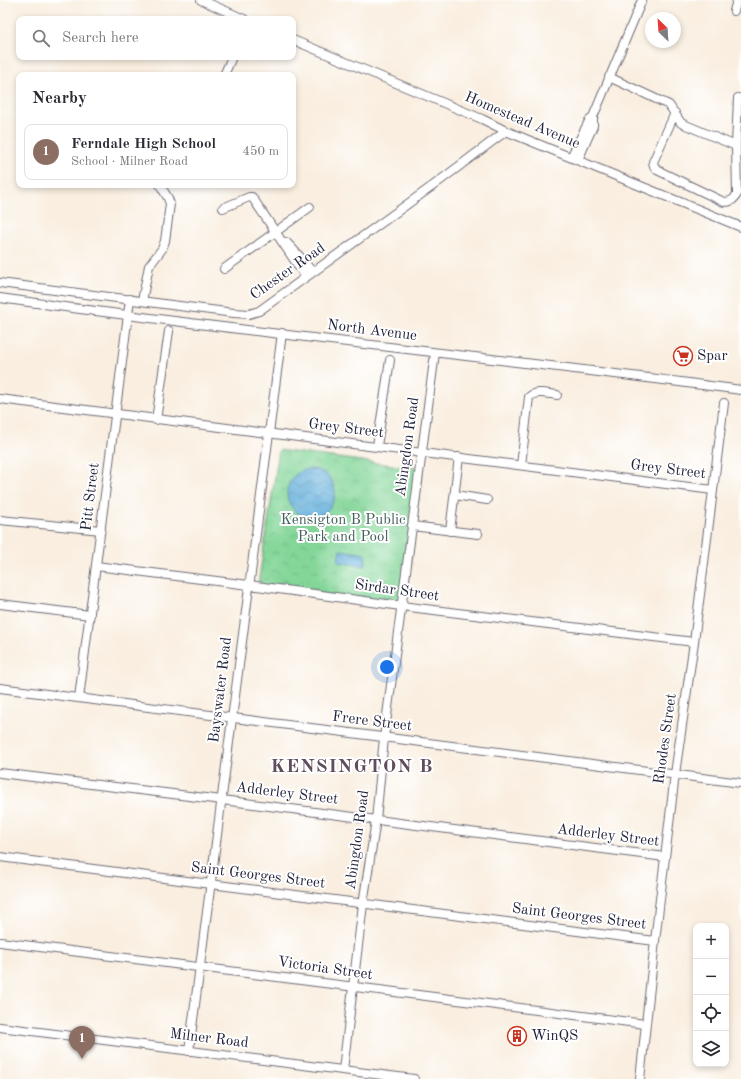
<!DOCTYPE html>
<meta charset="utf-8">
<style>
:root{--surface:#fff;--page:#f2f2f3;--text:#2b2b33;--muted:#7c7c81;--line:#e1e1e2;--accent:#c8321e}
body{margin:0;font-family:"Old Standard TT",serif;background:var(--page);color:var(--text)}
.controls{position:absolute;right:12px;bottom:12px;display:grid;overflow:hidden;border-radius:8px;box-shadow:0 2px 6px #0003}
.controls button{width:36px;height:36px;display:grid;place-items:center;padding:0;border:0;border-bottom:1px solid var(--line);background:var(--surface);color:var(--text);font:20px sans-serif}
.compass{position:absolute;left:645px;top:12px;width:36px;height:36px;border-radius:50%;background:var(--surface);box-shadow:0 2px 6px #0003;rotate:335deg}
.you{position:absolute;left:387px;top:667px;width:14px;height:14px;margin:-10px;border:3px solid #fff;border-radius:50%;background:#1a73e8;box-shadow:0 0 0 6px #1a73e833}
.badge{display:grid;place-items:center;width:26px;height:26px;border-radius:50%;background:var(--accent);color:#fff;font-size:13px;font-weight:700}
.pin{position:absolute;translate:-50% -33px;filter:drop-shadow(0 1px 2px #0008)}
.pin::after{content:'';position:absolute;top:21px;width:14px;height:12px;background:inherit;clip-path:polygon(0 0,100% 0,50% 100%)}
.list{margin:0;padding:0;list-style:none}
h2{display:flex;justify-content:space-between;align-items:center;height:52px;margin:0;padding:0 16px;font-size:17px}
h2 small{font-size:13px;font-weight:400;color:var(--muted)}
.list li{display:grid;grid-template-columns:26px 1fr auto;gap:12px;align-items:center;box-sizing:border-box;height:56px;margin:0 8px 8px;padding:0 8px;border:1px solid var(--line);border-radius:8px}
.list b{display:block;font-size:15px;white-space:nowrap}
.list p{margin:0;font-size:13px;white-space:nowrap;color:var(--muted)}
.list em{font-size:13px;font-style:normal;color:var(--muted)}
.icon{flex:none;width:22px;height:22px;fill:none;stroke:currentColor;stroke-width:2;stroke-linecap:round;stroke-linejoin:round}
.map{position:relative;flex:none;width:741px;height:1079px;overflow:hidden}
.search{position:absolute;background:var(--surface);box-shadow:0 2px 6px #0003;left:16px;top:16px;width:280px;height:44px;display:flex;align-items:center;gap:10px;box-sizing:border-box;padding:0 14px;border-radius:8px;color:var(--muted);font-size:15px}
.panel{position:absolute;background:var(--surface);box-shadow:0 2px 6px #0003;left:16px;top:72px;width:280px;height:116px;border-radius:8px}
.map>svg:first-child{display:block}
</style>
<div class="map">
<svg width="741" height="1079" viewBox="0 0 741 1079">
<defs>
<pattern id="park-crowns" width="20" height="18" patternUnits="userSpaceOnUse"><rect width="20" height="18" fill="#83d698"/><path d="M2 6a3 3 0 1 1 6 0M12 15a3 3 0 1 1 6 0" fill="none" stroke="#71b784"/></pattern>
<pattern id="water-waves" width="16" height="10" patternUnits="userSpaceOnUse"><rect width="16" height="10" fill="#62afdb"/><path d="M0 5q4-4 8 0t8 0" fill="none" stroke="#508eb3"/></pattern>
</defs>
<rect width="100%" height="100%" fill="#fff"/>
<filter id="ink" filterUnits="userSpaceOnUse"><feTurbulence type="fractalNoise" baseFrequency=".025" numOctaves="2"/><feDisplacementMap in="SourceGraphic" scale="8" xChannelSelector="R" yChannelSelector="G"/><feConvolveMatrix kernelMatrix="1 2 1 2 8 2 1 2 1" color-interpolation-filters="sRGB"/></filter>
<filter id="wash" filterUnits="userSpaceOnUse"><feTurbulence type="fractalNoise" baseFrequency=".012" numOctaves="4" result="noise"/><feDisplacementMap in="SourceGraphic" scale="16" xChannelSelector="R" yChannelSelector="G"/><feGaussianBlur stdDeviation="0.9" result="paint"/><feColorMatrix in="noise" values="0 0 0 0 0 0 0 0 0 0 0 0 0 0 0 0 0 1.4 0 .05"/><feComposite in="paint" operator="in"/></filter>
<g filter="url(#wash)">
<rect width="100%" height="100%" fill="#f9eedf"/>
<polygon fill="url(#park-crowns)" stroke="#527c6a" points="279,450 422,469 404,608 258,585"/>
<g fill="url(#water-waves)" stroke="#42688b">
<circle cx="311" cy="493" r="24"/>
<polygon points="340,550 366,554 365,566 338,562"/>
</g>
</g>
<g filter="url(#ink)">
<g fill="none" stroke-linecap="round" stroke-linejoin="round">
<defs>
<g id="minor">
<polyline points="201,0 244,19"/>
<polyline points="734,11 737,0"/>
<polyline points="293,40 482,119 506,131 741,227"/>
<polyline points="224,75 232,57"/>
<path d="M609 77 669 105 681 123 736 146 737 194C734 200 731 202 724 202L657 170 654 166 653 162 675 113"/>
<polyline points="736,146 738,98"/>
<polyline points="571,157 589,121 593,117 642,0"/>
<polyline points="578,160 593,126 593,117"/>
<polyline points="223,208 249,197 252,197 305,276"/>
<polyline points="286,242 302,259 312,272"/>
<polyline points="224,269 310,207"/>
<polyline points="0,283 234,313 249,314 259,311 434,185 506,131"/>
<path d="M0 298C246 333 494 357 741 390"/>
<polyline points="142,301 149,266 162,249 165,241 170,204 168,198 160,185"/>
<polyline points="0,399 713,490"/>
<polyline points="156,420 169,331"/>
<polyline points="377,446 390,360"/>
<path d="M521 465 529 397C536 390 548 394 557 395"/>
<polyline points="455,495 487,500"/>
<polyline points="0,520 101,530"/>
<polyline points="412,526 478,534"/>
<polyline points="450,531 459,457"/>
<polyline points="96,566 249,585 401,606 694,642"/>
<polyline points="0,604 90,615"/>
<polyline points="0,688 741,783"/>
<polyline points="79,698 130,299"/>
<polyline points="0,773 222,800 665,857"/>
<polyline points="0,857 655,941"/>
<path d="M0 942C215 968 430 997 645 1024"/>
<polyline points="0,1027 414,1079"/>
<polyline points="189,1051 282,333"/>
<polyline points="343,1070 363,904 376,820 384,738 435,353"/>
<polyline points="640,1079 655,941 675,774 694,642 724,403"/>
</g>
</defs>
<use href="#minor" stroke="#6d6974" stroke-width="10"/>
<use href="#minor" stroke="#fff" stroke-width="8"/>
</g>
</g>
<defs>
<symbol id="supermarket-ring" viewBox="-11 -11 22 22"><circle r="9.5" fill="#fff" stroke="#c8321e" stroke-width="1.5"/><path d="M-6-5.5h2.5l.6 2H6L4.5 2H-2.5L-4.4-4H-6ZM-1.5 3.2a1.3 1.3 0 1 0 .1 0ZM3 3.2a1.3 1.3 0 1 0 .1 0Z" fill="#c8321e"/></symbol>
<symbol id="building-ring" viewBox="-11 -11 22 22"><circle r="9.5" fill="#fff" stroke="#c8321e" stroke-width="1.5"/><path d="M-4-6H4V6H1V3H-1V6H-4ZM-2.5-4.3h1.7v1.8h-1.7ZM.8-4.3h1.7v1.8H.8ZM-2.5-1h1.7V.8h-1.7ZM.8-1h1.7V.8H.8Z" fill="#c8321e"/></symbol>
</defs>
<g fill-rule="evenodd">
<use href="#supermarket-ring" x="672" y="345" width="22" height="22"/>
<use href="#building-ring" x="506" y="1025" width="22" height="22"/>
</g>
<g text-anchor="middle" dominant-baseline="central" stroke-width="4" stroke-linejoin="round" paint-order="stroke">
<g font-size="15" fill="#22223b" stroke="#fff">
<text transform="translate(522 121) rotate(23)">Homestead Avenue</text>
<text transform="translate(288 272) rotate(-35)">Chester Road</text>
<text transform="translate(372 331) rotate(7)">North Avenue</text>
<text transform="translate(346 429) rotate(7)">Grey Street</text>
<text transform="translate(408 447) rotate(-82)">Abingdon Road</text>
<text transform="translate(668 470) rotate(7)">Grey Street</text>
<text transform="translate(91 497) rotate(-83)">Pitt Street</text>
<text transform="translate(397 591) rotate(8)">Sirdar Street</text>
<text transform="translate(221 690) rotate(-83)">Bayswater Road</text>
<text transform="translate(372 722) rotate(7)">Frere Street</text>
<text transform="translate(666 739) rotate(-82)">Rhodes Street</text>
<text transform="translate(287 794) rotate(7)">Adderley Street</text>
<text transform="translate(608 836) rotate(7)">Adderley Street</text>
<text transform="translate(358 840) rotate(-82)">Abingdon Road</text>
<text transform="translate(258 876) rotate(7)">Saint Georges Street</text>
<text transform="translate(579 917) rotate(7)">Saint Georges Street</text>
<text transform="translate(325 969) rotate(8)">Victoria Street</text>
<text transform="translate(209 1039) rotate(7)">Milner Road</text>
</g>
<g font-size="15" fill="#22223b" stroke="#fff" text-anchor="start">
<text x="697" y="356">Spar</text>
<text x="531" y="1036">WinQS</text>
</g>
<g font-size="15" fill="#44615c" stroke="#fff">
<text x="343" y="520">Kensigton B Public<tspan x="343" dy="17">Park and Pool</tspan></text>
</g>
<g font-size="19" font-weight="bold" letter-spacing="1" fill="#604c5c" stroke="#fff">
<text x="352" y="767">KENSINGTON B</text>
</g>
</g>
</svg>
<div class="controls">
<button>+</button>
<button>−</button>
<button><svg class="icon" aria-label="locate" viewBox="0 0 24 24"><circle cx="12" cy="12" r="6"/><path d="M12 2v4M12 18v4M2 12h4M18 12h4"/></svg></button>
<button><svg class="icon" aria-label="layers" viewBox="0 0 24 24"><path d="M12 4l9 5-9 5-9-5zM3 14l9 5 9-5"/></svg></button>
</div>
<svg class="compass" viewBox="-18 -18 36 36"><path d="M0-13l5 13h-10z" fill="#e53935"/><path d="M0 13l5-13h-10z" fill="#7c7c81"/></svg>
<div class="you"></div>
<div class="pin badge" style="left:82px;top:1059px;background:#8d6e63">1</div>
<div class="search"><svg class="icon" aria-label="search" viewBox="0 0 24 24"><circle cx="10" cy="10" r="6"/><path d="M15 15l6 6"/></svg>Search here</div>
<section class="panel">
<h2>Nearby<small></small></h2>
<ul class="list">
<li><span class="badge" style="background:#8d6e63">1</span><div><b>Ferndale High School</b><p>School · Milner Road</p></div><em>450 m</em></li>
</ul>
</section>
</div>
